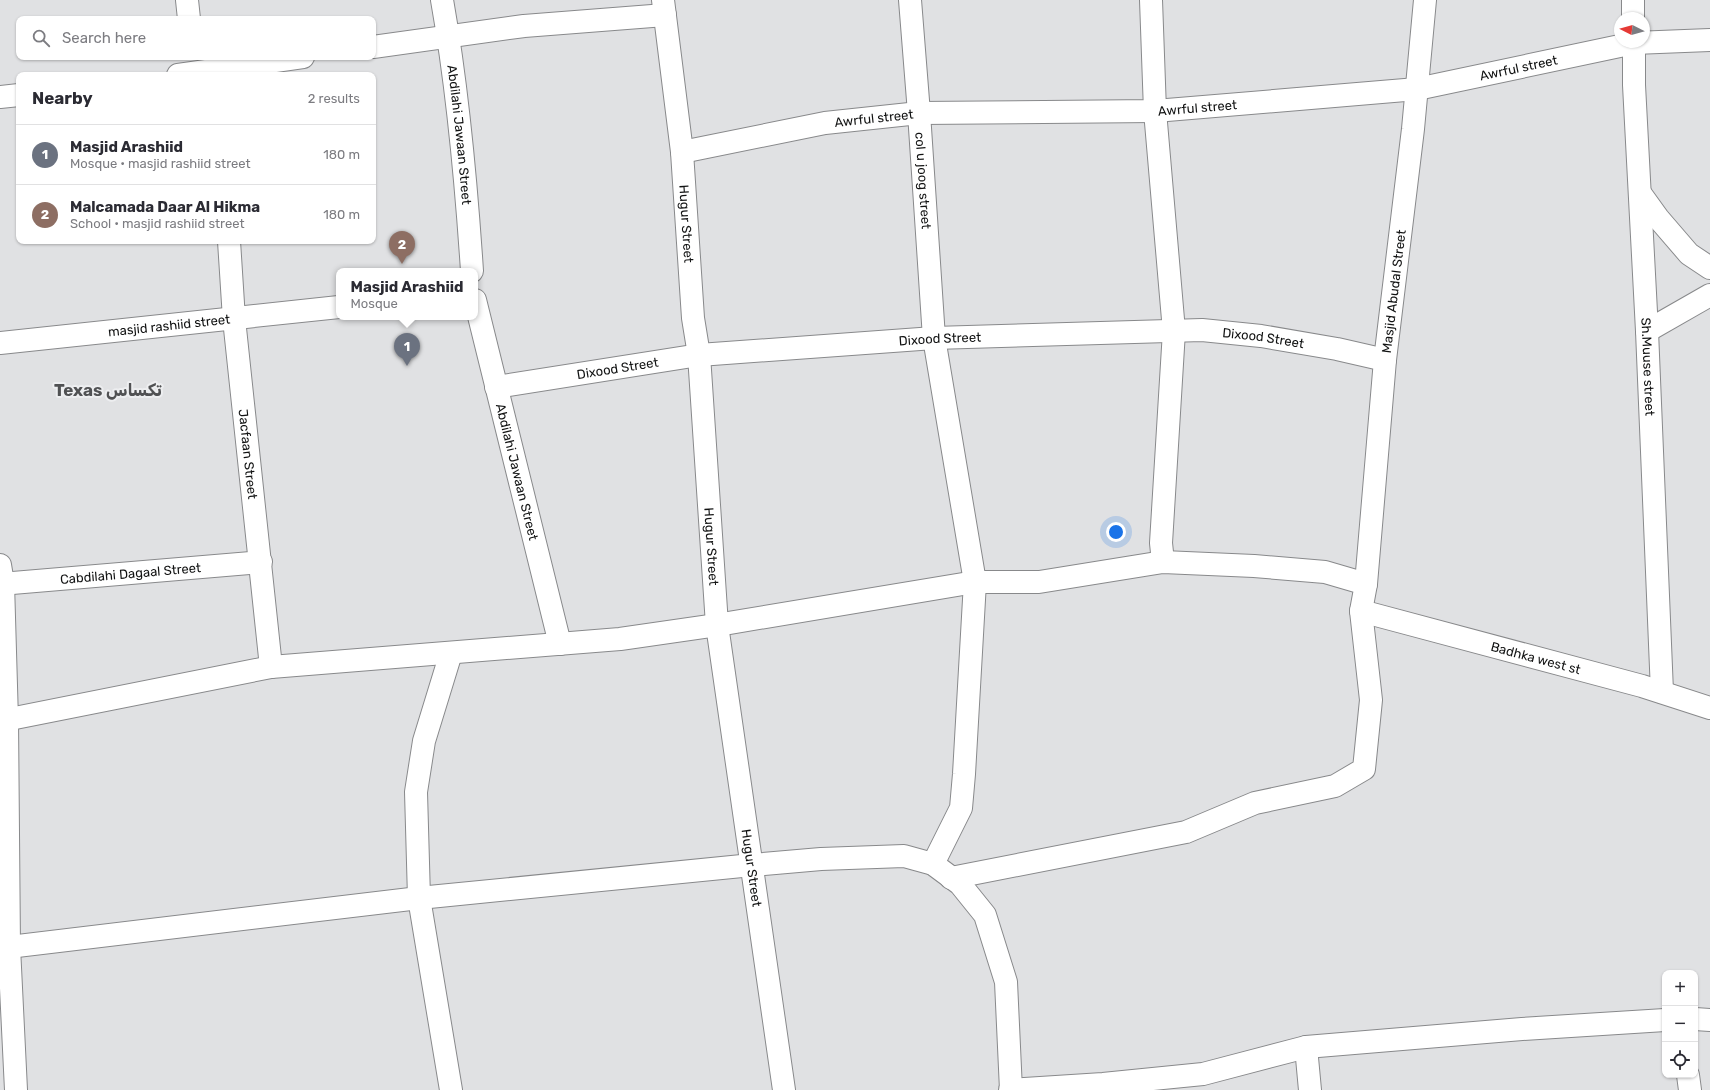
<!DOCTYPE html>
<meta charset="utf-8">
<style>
:root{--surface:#fff;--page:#f2f2f3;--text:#2b2b33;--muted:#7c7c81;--line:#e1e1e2;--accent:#111827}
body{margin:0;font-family:Rubik,"Noto Naskh Arabic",sans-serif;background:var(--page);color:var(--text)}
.controls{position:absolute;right:12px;bottom:12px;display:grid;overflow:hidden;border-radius:8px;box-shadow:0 1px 3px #0004}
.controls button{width:36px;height:36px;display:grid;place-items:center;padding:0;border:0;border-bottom:1px solid var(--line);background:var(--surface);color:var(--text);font:20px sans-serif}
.compass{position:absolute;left:1614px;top:12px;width:36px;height:36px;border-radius:50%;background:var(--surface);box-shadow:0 1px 3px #0004;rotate:276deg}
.you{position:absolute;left:1116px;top:532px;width:14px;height:14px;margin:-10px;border:3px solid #fff;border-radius:50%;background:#1a73e8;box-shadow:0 0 0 6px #1a73e833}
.badge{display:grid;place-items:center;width:26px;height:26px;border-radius:50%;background:var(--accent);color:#fff;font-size:13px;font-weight:700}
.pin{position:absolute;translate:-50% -33px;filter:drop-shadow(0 1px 2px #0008)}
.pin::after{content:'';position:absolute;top:21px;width:14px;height:12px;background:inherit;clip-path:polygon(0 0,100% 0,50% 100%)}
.popup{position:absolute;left:336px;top:268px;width:142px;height:52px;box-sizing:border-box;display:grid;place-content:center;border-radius:8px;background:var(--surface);filter:drop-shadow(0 1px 3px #0005);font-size:13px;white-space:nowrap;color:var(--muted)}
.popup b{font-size:15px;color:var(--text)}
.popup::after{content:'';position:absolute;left:50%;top:100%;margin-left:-8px;border:8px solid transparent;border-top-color:var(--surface)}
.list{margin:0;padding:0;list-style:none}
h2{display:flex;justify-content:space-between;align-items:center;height:52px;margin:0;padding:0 16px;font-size:17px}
h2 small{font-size:13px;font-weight:400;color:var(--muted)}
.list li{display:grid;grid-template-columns:26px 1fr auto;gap:12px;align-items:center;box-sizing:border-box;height:60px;padding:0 16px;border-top:1px solid var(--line)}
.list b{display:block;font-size:15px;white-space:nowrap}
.list p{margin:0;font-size:13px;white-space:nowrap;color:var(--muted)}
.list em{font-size:13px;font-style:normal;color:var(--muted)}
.icon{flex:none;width:22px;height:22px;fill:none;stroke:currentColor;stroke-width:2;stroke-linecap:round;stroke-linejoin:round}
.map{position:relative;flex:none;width:1710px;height:1090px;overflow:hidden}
.search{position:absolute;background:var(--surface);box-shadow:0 1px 3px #0004;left:16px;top:16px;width:360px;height:44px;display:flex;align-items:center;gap:10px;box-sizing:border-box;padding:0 14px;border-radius:8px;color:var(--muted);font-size:15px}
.panel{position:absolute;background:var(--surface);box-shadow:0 1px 3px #0004;left:16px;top:72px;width:360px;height:172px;border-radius:8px}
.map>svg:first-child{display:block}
</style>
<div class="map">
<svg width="1710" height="1090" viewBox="0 0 1710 1090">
<rect width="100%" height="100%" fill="#e0e1e3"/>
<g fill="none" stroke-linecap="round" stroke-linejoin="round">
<defs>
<g id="minor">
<polyline points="187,0 189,19"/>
<path id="s1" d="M442 0C458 90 466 180 472 271"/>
<path id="s2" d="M663 0 682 152 693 318 699 355 717 625 784 1090"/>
<path id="s3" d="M910 0 919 113 934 338 975 582 964 774 961 808 933 864"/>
<polyline points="1151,0 1155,111 1174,331 1161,543 1163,562"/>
<polyline points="1633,0 1633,18"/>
<path id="s4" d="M1634 42V85L1647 331 1662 692"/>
<polyline points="373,47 524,26 665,15"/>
<polyline points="178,75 303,57"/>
<polyline points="0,97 19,95"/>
<path id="s5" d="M682 152 825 123 919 113 1155 111 1417 89 1634 43 1710 40"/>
<polyline points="1640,193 1658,218 1689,254 1710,268"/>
<path id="s6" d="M229 241 234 319 271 667"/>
<path id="s7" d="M475 300 560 644"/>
<polyline points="1647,331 1710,295"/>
<path id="s8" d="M0 343 339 307"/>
<path id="s9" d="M496 387 699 355 934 338 1202 330 1261 336 1337 349 1385 360"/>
<polyline points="0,565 3,583 7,720 9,947 16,1090"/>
<path id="s10" d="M0 584 261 562"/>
<path id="s11" d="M1366 584 1385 360 1413 129 1425 0"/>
<path id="s12" d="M1361 611 1642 686 1710 708"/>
<polyline points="0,721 271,667 620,639 717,625 975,582 1039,582 1163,562 1254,566 1325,572 1366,584 1361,611 1371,700 1364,769 1335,786 1255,803 1186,832 951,878"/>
<polyline points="0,948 419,898 752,865 821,859 904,856 933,864 960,884 985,915 1006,982 1011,1090"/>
<polyline points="1695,1019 1710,1020"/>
<polyline points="1306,1047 1310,1090"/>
<polyline points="1688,1075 1690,1090"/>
<polyline points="451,1090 419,898 416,792 424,741 451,653"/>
<polyline points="1010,1090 1103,1084 1203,1074 1306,1047 1522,1029 1665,1020"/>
</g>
</defs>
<use href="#minor" stroke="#88898b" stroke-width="24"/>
<use href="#minor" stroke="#fff" stroke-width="22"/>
</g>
<g text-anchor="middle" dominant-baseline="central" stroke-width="4" stroke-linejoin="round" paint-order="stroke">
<g font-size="13" fill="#111212" stroke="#edeef0">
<text stroke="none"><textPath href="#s5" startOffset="843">Awrful street</textPath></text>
<text stroke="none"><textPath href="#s5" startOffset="519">Awrful street</textPath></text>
<text stroke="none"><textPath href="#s5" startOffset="195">Awrful street</textPath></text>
<text stroke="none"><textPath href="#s1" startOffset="136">Abdilahi Jawaan Street</textPath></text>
<text stroke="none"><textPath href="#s3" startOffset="181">col u joog street</textPath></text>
<text stroke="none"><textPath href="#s2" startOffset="225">Hugur Street</textPath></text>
<text stroke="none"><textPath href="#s11" startOffset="294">Masjid Abudal Street</textPath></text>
<text stroke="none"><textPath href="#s8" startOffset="170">masjid rashiid street</textPath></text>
<text stroke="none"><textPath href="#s9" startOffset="447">Dixood Street</textPath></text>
<text stroke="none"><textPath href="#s9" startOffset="771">Dixood Street</textPath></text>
<text stroke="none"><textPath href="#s4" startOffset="325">Sh.Muuse street</textPath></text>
<text stroke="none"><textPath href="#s9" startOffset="123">Dixood Street</textPath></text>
<text stroke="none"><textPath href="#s6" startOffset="214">Jacfaan Street</textPath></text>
<text stroke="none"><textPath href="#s7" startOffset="177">Abdilahi Jawaan Street</textPath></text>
<text stroke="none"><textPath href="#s2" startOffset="549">Hugur Street</textPath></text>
<text stroke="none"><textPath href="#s10" startOffset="131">Cabdilahi Dagaal Street</textPath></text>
<text stroke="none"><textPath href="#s12" startOffset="181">Badhka west st</textPath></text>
<text stroke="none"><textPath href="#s2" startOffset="873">Hugur Street</textPath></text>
</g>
<g font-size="17" font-weight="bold" fill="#505153" stroke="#edeef0">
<text x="108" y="390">Texas تكساس</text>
</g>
</g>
</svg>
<div class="controls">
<button>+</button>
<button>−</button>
<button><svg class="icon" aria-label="locate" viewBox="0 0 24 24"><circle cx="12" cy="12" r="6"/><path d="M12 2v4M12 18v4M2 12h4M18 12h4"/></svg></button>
</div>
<svg class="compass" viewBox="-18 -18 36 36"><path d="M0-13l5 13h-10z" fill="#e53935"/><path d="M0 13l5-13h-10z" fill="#7c7c81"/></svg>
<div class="you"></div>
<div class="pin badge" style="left:407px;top:366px;background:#6b7280">1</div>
<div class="popup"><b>Masjid Arashiid</b>Mosque</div>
<div class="pin badge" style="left:402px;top:264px;background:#8d6e63">2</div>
<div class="search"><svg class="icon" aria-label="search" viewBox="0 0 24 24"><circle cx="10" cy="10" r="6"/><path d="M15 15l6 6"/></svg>Search here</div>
<section class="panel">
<h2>Nearby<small>2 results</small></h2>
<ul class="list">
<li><span class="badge" style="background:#6b7280">1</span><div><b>Masjid Arashiid</b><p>Mosque · masjid rashiid street</p></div><em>180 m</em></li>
<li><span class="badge" style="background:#8d6e63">2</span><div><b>Malcamada Daar Al Hikma</b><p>School · masjid rashiid street</p></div><em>180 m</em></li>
</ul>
</section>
</div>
